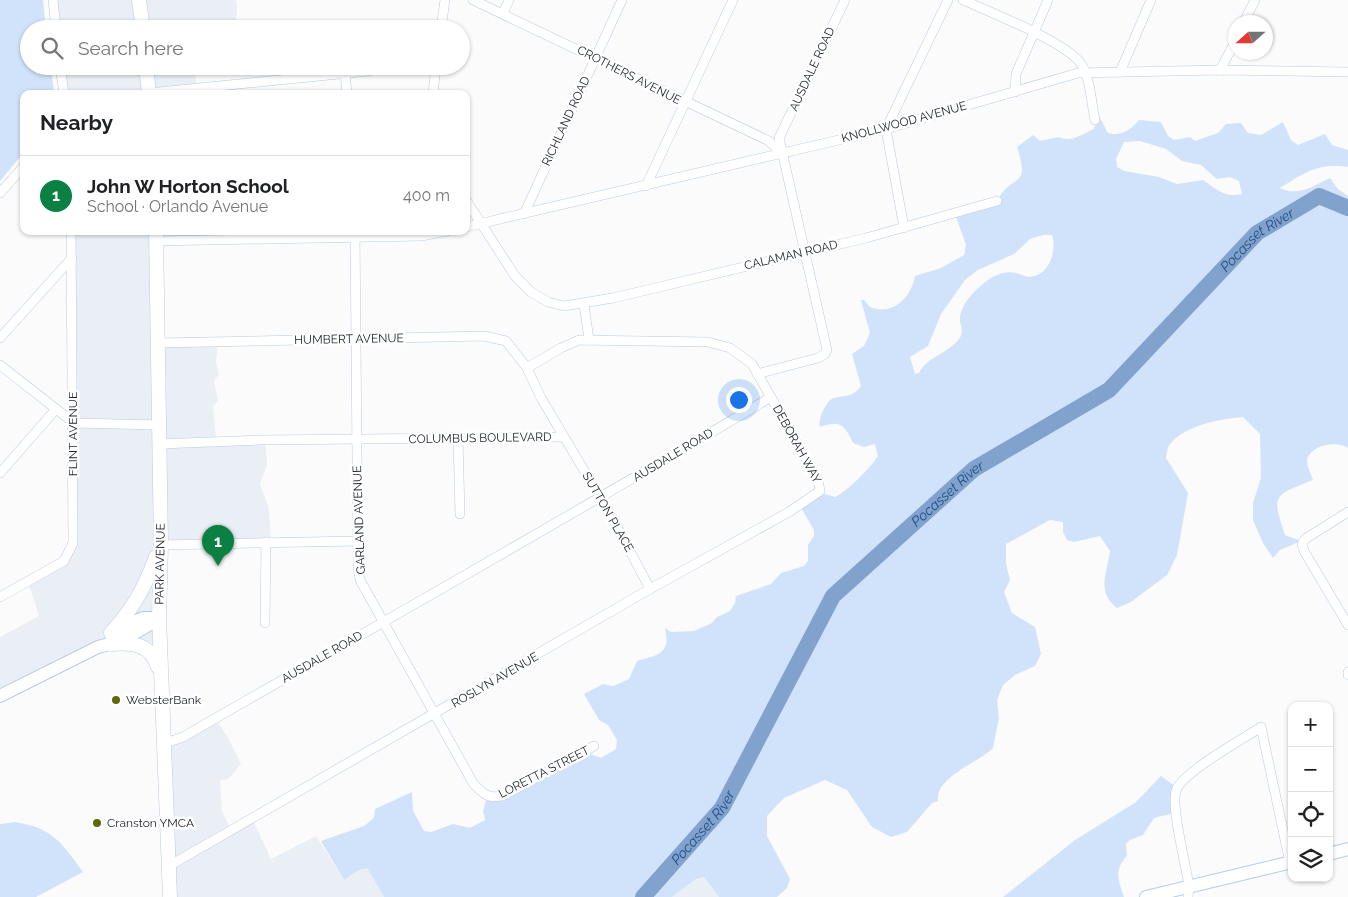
<!DOCTYPE html>
<meta charset="utf-8">
<style>
:root{--surface:#fff;--page:#f2f2f2;--text:#202124;--muted:#757577;--line:#e0e0e0;--accent:#0b8043}
body{margin:0;font-family:Raleway,sans-serif;background:var(--page);color:var(--text)}
.controls{position:absolute;right:15px;bottom:15px;display:grid;overflow:hidden;border-radius:10px;box-shadow:0 1px 4px #0004}
.controls button{width:45px;height:45px;display:grid;place-items:center;padding:0;border:0;border-bottom:1px solid var(--line);background:var(--surface);color:var(--text);font:25px sans-serif}
.compass{position:absolute;left:1228px;top:15px;width:45px;height:45px;border-radius:50%;background:var(--surface);box-shadow:0 1px 4px #0004;rotate:249deg}
.you{position:absolute;left:738px;top:399px;width:18px;height:18px;margin:-12px;border:4px solid #fff;border-radius:50%;background:#1a73e8;box-shadow:0 0 0 8px #1a73e833}
.badge{display:grid;place-items:center;width:32px;height:32px;border-radius:50%;background:var(--accent);color:#fff;font-size:16px;font-weight:700}
.pin{position:absolute;translate:-50% -41px;filter:drop-shadow(0 1px 2px #0008)}
.pin::after{content:'';position:absolute;top:26px;width:18px;height:15px;background:inherit;clip-path:polygon(0 0,100% 0,50% 100%)}
.list{margin:0;padding:0;list-style:none}
h2{display:flex;justify-content:space-between;align-items:center;height:65px;margin:0;padding:0 20px;font-size:21px}
h2 small{font-size:16px;font-weight:400;color:var(--muted)}
.list li{display:grid;grid-template-columns:32px 1fr auto;gap:15px;align-items:center;box-sizing:border-box;height:80px;padding:0 20px;border-top:1px solid var(--line)}
.list b{display:block;font-size:19px;white-space:nowrap}
.list p{margin:0;font-size:16px;white-space:nowrap;color:var(--muted)}
.list em{font-size:16px;font-style:normal;color:var(--muted)}
.icon{flex:none;width:28px;height:28px;fill:none;stroke:currentColor;stroke-width:2;stroke-linecap:round;stroke-linejoin:round}
.map{position:relative;flex:none;width:1348px;height:897px;overflow:hidden}
.search{position:absolute;background:var(--surface);box-shadow:0 1px 4px #0004;left:20px;top:20px;width:450px;height:55px;display:flex;align-items:center;gap:12px;box-sizing:border-box;padding:0 18px;border-radius:28px;color:var(--muted);font-size:19px}
.panel{position:absolute;background:var(--surface);box-shadow:0 1px 4px #0004;left:20px;top:90px;width:450px;height:145px;border-radius:10px}
.map>svg:first-child{display:block}
</style>
<div class="map">
<svg width="1348" height="897" viewBox="0 0 1348 897">
<rect width="100%" height="100%" fill="#fbfbfb"/>
<g fill="#eaeff5">
<polygon points="52,0 236,0 237,5 236,21 215,29 55,29"/>
<polygon points="59,66 195,66 196,86 199,94 63,94"/>
<polygon points="71,231 215,231 216,237 161,240 160,342 218,343 216,362 219,374 214,381 218,401 213,406 216,439 265,440 267,465 260,484 269,509 271,540 162,541 163,643 115,640 0,696 0,637 39,616 28,582 64,561 73,543"/>
<polygon points="216,719 227,736 241,764 229,778 220,781 222,811 231,830 253,820 271,859 316,836 344,880 359,870 367,868 384,897 169,897 169,742"/>
<polygon points="704,877 719,897 672,897 696,879"/>
</g>
<g fill="#d1e3fa" fill-rule="evenodd">
<polygon points="0,0 43,0 46,29 29,29 29,66 51,66 54,94 24,94 24,152 0,181"/>
<path d="M1099 116 1108 133C1120 137 1131 130 1139 120L1161 122 1168 136 1174 140 1190 137 1195 141 1218 133 1226 124 1241 123 1248 133 1261 135 1283 122 1291 140 1298 145 1325 134 1332 145 1348 150V167C1317 163 1306 172 1280 188 1298 197 1313 186 1330 178L1338 189 1348 196V448C1338 441 1314 444 1308 457 1305 463 1311 474 1313 480 1274 496 1271 493 1285 535L1301 541 1280 550 1273 558 1263 543 1253 520V503L1261 478 1260 434 1243 417C1221 419 1186 425 1171 443 1167 447 1167 453 1166 458L1188 493 1177 555 1167 575 1131 602 1117 608C1096 592 1107 574 1110 551L1100 536 1074 542 1067 540 1063 532V522L1050 520 1006 544V564L1010 580 1004 592 1012 613 1035 627 1041 654 1035 666 1015 675 1003 685 997 700 999 718 993 748C978 763 935 777 938 801L932 803 907 832 891 837 872 827 847 790 825 780 784 798 767 816V836L790 879 787 888 777 897H719L704 877 696 879 672 897H384L367 868 359 870 344 880 321 841 364 826 374 818 375 809 412 792 413 811 424 831 431 832 453 824 470 828 485 820 483 811 487 797 495 798 583 751 601 758 616 749 617 740 608 725 599 720 584 694 603 684 613 686 629 679 637 661C658 655 671 654 665 628L671 632 694 631 712 623 717 617 730 611 735 603 736 596 771 584 781 573 804 566 808 561V545L814 536V530L800 506 819 492 835 497C848 491 870 468 878 456L875 444 864 447 853 443C844 424 840 420 820 427 818 419 824 407 829 401 837 393 851 401 861 386L852 354 864 346 870 333 861 300H864L870 307C893 316 911 298 915 276L941 268 964 255 966 245 955 214 997 201C1012 172 1031 190 1017 147L1033 135 1040 141 1059 137C1071 143 1082 134 1094 129ZM1140 141 1166 149 1182 161 1201 165 1217 179 1230 177 1239 181 1242 194C1225 198 1216 189 1203 180L1177 184 1159 177 1124 171 1117 167 1116 159 1124 142ZM1043 235H1052C1057 250 1050 275 1030 277 1026 277 1020 274 1016 273 1005 270 992 276 984 283 974 291 959 306 960 321 961 328 964 332 959 339 949 353 925 358 919 373L915 374 910 357 928 346 941 314 965 280 978 270 1014 254 1030 239Z"/>
<path d="M1161 776 1176 787 1174 813 1154 818 1143 835 1130 840 1126 844 1127 856C1114 869 1118 881 1124 897H1003L1075 840 1136 802Z"/>
<path d="M15 822C53 828 62 843 83 872L36 897H0V824Z"/>
</g>
<g fill="none" stroke-linecap="round" stroke-linejoin="round">
<path stroke="#80a2cd" stroke-width="16" id="s1" d="M643 897 722 808 833 596 974 469 1109 390 1257 233 1319 196 1348 208"/>
<defs>
<g id="minor">
<polyline points="53,0 56,29"/>
<polyline points="473,0 769,141 782,154"/>
<path d="M963 0C988 11 1068 43 1081 64 1091 79 1091 103 1095 120"/>
<polyline points="503,13 509,0"/>
<polyline points="1244,22 1255,0"/>
<polyline points="441,29 445,0"/>
<polyline points="60,66 64,94"/>
<polyline points="1220,70 1236,40"/>
<polyline points="345,72 347,94"/>
<polyline points="1120,72 1151,0"/>
<polyline points="1015,92 1016,74 1048,0"/>
<polyline points="149,93 369,71"/>
<polyline points="433,94 436,66"/>
<polyline points="646,186 733,0"/>
<polyline points="0,193 24,166"/>
<polyline points="466,200 515,276 531,292 548,302 564,306 613,298 866,238 997,201"/>
<polyline points="524,214 622,0"/>
<polyline points="466,227 886,129 1078,73 1220,70 1348,72"/>
<polyline points="904,228 886,129 948,0"/>
<path d="M355 231 358 568 360 580 473 783C483 794 489 800 504 795L594 746"/>
<polyline points="156,241 421,236 448,231"/>
<polyline points="584,304 589,340"/>
<polyline points="0,338 72,258"/>
<polyline points="158,343 484,336 506,341 527,368 541,398 613,519 650,589"/>
<polyline points="0,365 74,423 159,425"/>
<polyline points="757,374 818,358 825,354 827,350 779,138 845,0"/>
<polyline points="458,438 460,514"/>
<polyline points="159,444 261,440 564,437"/>
<polyline points="0,473 56,409"/>
<polyline points="1348,512 1305,539 1302,544 1304,551 1348,625"/>
<polyline points="161,545 357,541"/>
<polyline points="0,597 64,561 73,543 71,231"/>
<polyline points="265,623 266,542"/>
<polyline points="1348,672 1348,675"/>
<path d="M163 744 183 737C379 624 576 513 771 397"/>
<polyline points="169,866 650,589 789,512 820,491 818,480 752,364 730,348 708,342 579,340 561,348 527,368"/>
<path d="M1188 897 1189 886C1186 865 1171 808 1176 791 1181 773 1243 739 1261 727L1290 863"/>
</g>
<g id="secondary">
<polyline points="114,631 143,618 159,618"/>
<path d="M0 696 98 647C120 642 140 631 159 618"/>
<polyline points="1329,854 1348,849"/>
<polyline points="1146,897 1292,862"/>
</g>
<g id="primary">
<polyline points="139,0 143,29"/>
<polyline points="146,66 149,94"/>
<polyline points="156,231 161,545 159,618 170,897"/>
<path d="M111 633C134 607 144 589 156 557"/>
<path d="M111 644C132 642 151 644 158 667"/>
</g>
</defs>
<use href="#minor" stroke="#b8cbe3" stroke-width="10"/>
<use href="#secondary" stroke="#b8cbe3" stroke-width="14"/>
<use href="#primary" stroke="#b8cbe3" stroke-width="15"/>
<use href="#minor" stroke="#fff" stroke-width="9"/>
<use href="#secondary" stroke="#fff" stroke-width="12"/>
<use href="#primary" stroke="#fff" stroke-width="14"/>
</g>
<g fill="#606708" stroke="#fff" stroke-width="2">
<circle cx="116" cy="700" r="5"/>
<circle cx="97" cy="823" r="5"/>
</g>
<g text-anchor="middle" dominant-baseline="central" stroke-width="5" stroke-linejoin="round" paint-order="stroke">
<g font-size="12" fill="#202730" stroke="#fff">
<text transform="translate(812 69) rotate(-65)">AUSDALE ROAD</text>
<text transform="translate(629 75) rotate(27)">CROTHERS AVENUE</text>
<text transform="translate(566 121) rotate(-65)">RICHLAND ROAD</text>
<text transform="translate(904 122) rotate(-15)">KNOLLWOOD AVENUE</text>
<text transform="translate(791 255) rotate(-13)">CALAMAN ROAD</text>
<text transform="translate(349 339) rotate(-1)">HUMBERT AVENUE</text>
<text transform="translate(73 434) rotate(-90)">FLINT AVENUE</text>
<text transform="translate(480 438) rotate(-1)">COLUMBUS BOULEVARD</text>
<text transform="translate(797 444) rotate(61)">DEBORAH WAY</text>
<text transform="translate(673 455) rotate(-31)">AUSDALE ROAD</text>
<text transform="translate(608 512) rotate(60)">SUTTON PLACE</text>
<text transform="translate(359 520) rotate(-92)">GARLAND AVENUE</text>
<text transform="translate(160 564) rotate(-89)">PARK AVENUE</text>
<text transform="translate(322 657) rotate(-30)">AUSDALE ROAD</text>
<text transform="translate(495 680) rotate(-30)">ROSLYN AVENUE</text>
<text transform="translate(544 772) rotate(-27)">LORETTA STREET</text>
</g>
<g font-size="12" fill="#202730" stroke="#fff" text-anchor="start">
<text x="126" y="700">WebsterBank</text>
<text x="107" y="823">Cranston YMCA</text>
</g>
<g font-size="14" font-style="italic" fill="#1f4d83" stroke="#fff">
<text stroke="none"><textPath href="#s1" startOffset="916">Pocasset River</textPath></text>
<text stroke="none"><textPath href="#s1" startOffset="512">Pocasset River</textPath></text>
<text stroke="none"><textPath href="#s1" startOffset="92">Pocasset River</textPath></text>
</g>
</g>
</svg>
<div class="controls">
<button>+</button>
<button>−</button>
<button><svg class="icon" aria-label="locate" viewBox="0 0 24 24"><circle cx="12" cy="12" r="6"/><path d="M12 2v4M12 18v4M2 12h4M18 12h4"/></svg></button>
<button><svg class="icon" aria-label="layers" viewBox="0 0 24 24"><path d="M12 4l9 5-9 5-9-5zM3 14l9 5 9-5"/></svg></button>
</div>
<svg class="compass" viewBox="-18 -18 36 36"><path d="M0-13l5 13h-10z" fill="#e53935"/><path d="M0 13l5-13h-10z" fill="#757577"/></svg>
<div class="you"></div>
<div class="pin badge" style="left:218px;top:566px">1</div>
<div class="search"><svg class="icon" aria-label="search" viewBox="0 0 24 24"><circle cx="10" cy="10" r="6"/><path d="M15 15l6 6"/></svg>Search here</div>
<section class="panel">
<h2>Nearby<small></small></h2>
<ul class="list">
<li><span class="badge">1</span><div><b>John W Horton School</b><p>School · Orlando Avenue</p></div><em>400 m</em></li>
</ul>
</section>
</div>
